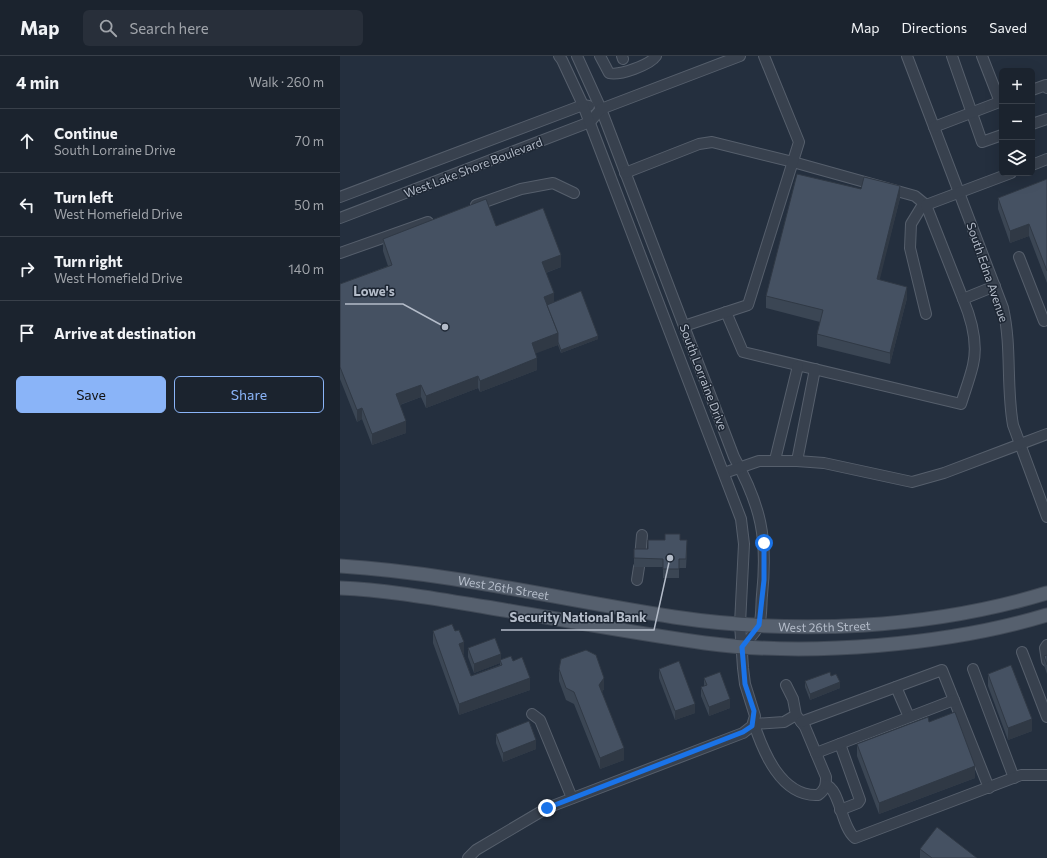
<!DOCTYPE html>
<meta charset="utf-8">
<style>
:root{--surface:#1b232e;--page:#282f3a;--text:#f1f3f6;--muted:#a0a4aa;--line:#39404a;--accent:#8ab4f8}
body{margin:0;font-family:Commissioner,sans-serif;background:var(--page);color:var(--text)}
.controls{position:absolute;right:12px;top:12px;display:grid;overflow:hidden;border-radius:6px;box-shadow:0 4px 16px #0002}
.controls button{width:36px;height:36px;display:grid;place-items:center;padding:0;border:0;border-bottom:1px solid var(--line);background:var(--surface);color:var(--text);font:20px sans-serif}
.stop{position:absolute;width:12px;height:12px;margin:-9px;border:3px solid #1a73e8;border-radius:50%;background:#fff}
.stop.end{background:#1a73e8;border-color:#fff;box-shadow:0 1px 4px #0008}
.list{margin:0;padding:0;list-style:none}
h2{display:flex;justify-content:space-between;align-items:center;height:52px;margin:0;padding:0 16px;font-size:17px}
h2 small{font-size:13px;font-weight:400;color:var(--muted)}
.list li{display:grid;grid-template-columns:26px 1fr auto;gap:12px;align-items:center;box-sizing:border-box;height:64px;padding:0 16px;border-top:1px solid var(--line)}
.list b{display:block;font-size:15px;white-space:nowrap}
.list p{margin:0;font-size:13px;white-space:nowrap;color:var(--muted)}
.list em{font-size:13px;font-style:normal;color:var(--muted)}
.actions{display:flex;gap:8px;padding:12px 16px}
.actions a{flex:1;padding:9px 0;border:1px solid var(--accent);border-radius:6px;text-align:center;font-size:14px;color:var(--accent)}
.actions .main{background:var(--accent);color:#111}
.icon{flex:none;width:22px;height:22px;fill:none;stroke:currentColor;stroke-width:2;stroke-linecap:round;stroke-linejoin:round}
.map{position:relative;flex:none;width:707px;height:802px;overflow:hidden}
header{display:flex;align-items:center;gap:24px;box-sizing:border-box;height:56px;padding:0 20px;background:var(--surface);border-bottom:1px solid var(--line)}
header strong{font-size:19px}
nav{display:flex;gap:22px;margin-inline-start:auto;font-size:14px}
.search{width:280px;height:36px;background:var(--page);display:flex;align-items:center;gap:10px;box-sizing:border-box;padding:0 14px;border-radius:6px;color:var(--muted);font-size:15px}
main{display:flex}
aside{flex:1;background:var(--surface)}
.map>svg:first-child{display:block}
</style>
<header>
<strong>Map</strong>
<div class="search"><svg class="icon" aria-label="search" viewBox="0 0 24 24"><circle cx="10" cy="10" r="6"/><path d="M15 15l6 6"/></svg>Search here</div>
<nav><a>Map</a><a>Directions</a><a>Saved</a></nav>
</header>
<main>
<aside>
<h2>4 min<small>Walk · 260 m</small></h2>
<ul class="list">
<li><svg class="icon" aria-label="ahead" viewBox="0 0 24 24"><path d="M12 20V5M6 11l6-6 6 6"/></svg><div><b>Continue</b><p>South Lorraine Drive</p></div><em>70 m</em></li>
<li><svg class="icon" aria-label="left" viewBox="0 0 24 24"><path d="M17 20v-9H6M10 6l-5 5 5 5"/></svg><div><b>Turn left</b><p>West Homefield Drive</p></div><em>50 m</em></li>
<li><svg class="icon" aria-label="right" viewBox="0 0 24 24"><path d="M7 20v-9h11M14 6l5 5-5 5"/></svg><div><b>Turn right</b><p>West Homefield Drive</p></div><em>140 m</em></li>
<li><svg class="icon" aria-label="arrive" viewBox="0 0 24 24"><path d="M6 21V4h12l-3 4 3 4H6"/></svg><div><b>Arrive at destination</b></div></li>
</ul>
<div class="actions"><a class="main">Save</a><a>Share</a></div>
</aside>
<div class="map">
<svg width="707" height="802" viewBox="0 0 707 802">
<rect width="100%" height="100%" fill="#242f3e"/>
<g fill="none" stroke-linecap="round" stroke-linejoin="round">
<defs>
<g id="minor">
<path d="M237 0 261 53 394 401C421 450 428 482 422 539 421 548 422 561 419 569 416 577 407 584 403 591"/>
<path d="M260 0 269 17C279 20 310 9 316 0"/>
<polyline points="282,0 283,3"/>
<path d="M567 0 663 252C672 291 666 330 673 369L707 461"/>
<polyline points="612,0 642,86 662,79"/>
<polyline points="642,0 660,46"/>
<polyline points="692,34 706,29 707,32"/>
<polyline points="692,68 707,63"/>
<polyline points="594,71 662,45"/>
<polyline points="692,109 707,103"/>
<polyline points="285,117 359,88 372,86 453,106 575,140 586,149 582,150 571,168 570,192 586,258"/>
<polyline points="0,141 243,49 249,50"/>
<polyline points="136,149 181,133 213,127 234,137"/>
<polyline points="0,162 250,66 261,53 400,0"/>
<polyline points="0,197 88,166"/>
<polyline points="679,201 704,265"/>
<polyline points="623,243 586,149 671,117"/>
<path d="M386 256 403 296 621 348C625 335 630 322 633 309 638 288 631 262 623 243L655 230"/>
<polyline points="344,270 408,249 459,86 424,0"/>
<polyline points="435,404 458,310"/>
<polyline points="457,405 475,313"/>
<polyline points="384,417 419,405 457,405 484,407 572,426 604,417 707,378"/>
<polyline points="300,502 302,479"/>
<polyline points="297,524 299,511"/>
<polyline points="707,589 705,592 707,605"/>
<polyline points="682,596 707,661"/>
<polyline points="633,613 674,722"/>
<path d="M446 629 453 643 456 659 444 666 414 668C423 695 441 741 478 739 485 734 486 730 486 721L465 671 456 659"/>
<polyline points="556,631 569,661"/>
<polyline points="192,658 200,664 232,742"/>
<polyline points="461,666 602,614 649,732"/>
<polyline points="500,688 520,744 518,747 500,754"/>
<polyline points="476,697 614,644"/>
<path d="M486 729C500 733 501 771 515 782L681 719H707"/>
<polyline points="128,802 136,794 207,752 403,677 412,670 415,660 405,628 403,612 400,568 404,488 401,463 243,49 222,4 219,0"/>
</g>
<g id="major">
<path id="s1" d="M0 510C112 517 223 544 334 561 456 579 588 573 707 537"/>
<path d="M0 532C49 534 97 543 146 551 219 563 292 577 365 587 468 601 608 589 707 559"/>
</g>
</defs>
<use href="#minor" stroke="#565f6c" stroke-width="12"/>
<use href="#major" stroke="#414a57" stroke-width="15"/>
<use href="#minor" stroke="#38414e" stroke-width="10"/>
<use href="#major" stroke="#56606e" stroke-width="13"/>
</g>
<g fill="#3b4654">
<polygon points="707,123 707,227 689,180 670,187 658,153 658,142"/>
<polygon points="521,133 560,142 539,224 567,242 550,308 477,290 477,278 480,266 426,252 426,240"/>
<polygon points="156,170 221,211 206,217 214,246 258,283 221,297 218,289 195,297 197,314 140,336 138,332 86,352 81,341 60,349 66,377 32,389 22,363 17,366 0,323 0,228 48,210 43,195 43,183"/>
<polygon points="325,484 340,484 347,493 346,512 339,512 339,522 323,522 323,511 294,511 294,493 308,493"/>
<polygon points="93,575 124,598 123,598 131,620 160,609 160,607 134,617 128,601 128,592 161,604 173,605 190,634 119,659 93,587"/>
<polygon points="707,599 707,618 704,609 704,600"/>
<polygon points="219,613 264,633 262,636 284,704 260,713 234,648 226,644 219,625"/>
<polygon points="319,613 355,657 335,664 319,622"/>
<polygon points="648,618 692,675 668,684 648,630"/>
<polygon points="491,620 500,632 470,644 465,631 465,625"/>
<polygon points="364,622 390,652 369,660 361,640 361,631 364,630"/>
<polygon points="589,666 635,722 539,758 517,700 517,688"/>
<polygon points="156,678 196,693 163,706 156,687"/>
<polygon points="580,793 637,802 580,802"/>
</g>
<g fill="#303945">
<polygon points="560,130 560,142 537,235 537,223"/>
<polygon points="689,168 689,180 670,187 670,175"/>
<polygon points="221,199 221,211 202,218 202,206"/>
<polygon points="567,231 567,242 550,308 550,297"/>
<polygon points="214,237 214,249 205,253 204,241"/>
<polygon points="218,277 218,289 192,299 192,287"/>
<polygon points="258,280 258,283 221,297 221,294"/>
<polygon points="197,302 197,314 140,336 140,325"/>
<polygon points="138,320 138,332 86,352 86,340"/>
<polygon points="81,329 81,341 56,350 56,338"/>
<polygon points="22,352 22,363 17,366 17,354"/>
<polygon points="66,365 66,377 32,389 32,378"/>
<polygon points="124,586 124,598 119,600 119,588"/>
<polygon points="161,598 161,606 160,604 160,607 134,617 134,608"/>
<polygon points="190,622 190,634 119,659 119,648"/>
<polygon points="264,622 264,633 259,641 259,629"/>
<polygon points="500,626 500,632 470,644 470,638"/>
<polygon points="390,643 390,652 369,660 369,651"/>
<polygon points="355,648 355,657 335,664 335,655"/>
<polygon points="692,663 692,675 668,684 668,672"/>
<polygon points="196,684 196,693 163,706 163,697"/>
<polygon points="284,692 284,704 260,713 260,702"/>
<polygon points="635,710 635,722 539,758 539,747"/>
</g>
<g fill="#455162" stroke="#303945">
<polygon points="457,118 521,133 524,121 560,130 537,223 567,231 550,297 477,278 483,254 426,240"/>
<polygon points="707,123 707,215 689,168 670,175 658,142"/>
<polygon points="146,143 156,170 203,152 221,199 202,206 214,237 204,241 218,277 192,287 197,302 140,325 138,320 86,340 81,329 56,338 66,365 32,378 22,352 17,354 0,311 0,228 52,209 43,183"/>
<polygon points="241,235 258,280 221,294 218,286 218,277 207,249"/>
<polygon points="325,478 340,478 340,484 347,484 346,503 339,503 339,513 323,513 323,503 294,502 294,493 308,493 308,484 325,484"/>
<polygon points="112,568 115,575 119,574 124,586 119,588 131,620 162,609 160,604 171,600 173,605 182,601 190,622 119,648 93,575"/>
<polygon points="155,582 161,598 134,608 128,592"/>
<polygon points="246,594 256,599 264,622 259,629 284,692 260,702 234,636 226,632 219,613 221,603"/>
<polygon points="707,599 707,609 704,600"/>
<polygon points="339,605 355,648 335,655 319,613"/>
<polygon points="671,609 692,663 668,672 648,618"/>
<polygon points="380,616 390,643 369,651 361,631 367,629 364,622"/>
<polygon points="490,616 491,620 496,618 500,626 470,638 465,625"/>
<polygon points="615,656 635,710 539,747 517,688 588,661 589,666"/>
<polygon points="189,665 196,684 163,697 156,678"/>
<polygon points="597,771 637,802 592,802 580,793"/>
</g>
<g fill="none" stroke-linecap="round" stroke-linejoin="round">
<polyline stroke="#1a73e8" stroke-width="5" points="207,752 403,676 412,670 414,655 405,628 402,591 419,569 424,524 424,487"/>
</g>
<g text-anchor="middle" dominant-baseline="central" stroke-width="3" stroke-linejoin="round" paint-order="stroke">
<g font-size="12" fill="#b4bcc9" stroke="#1d2633">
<text transform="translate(133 111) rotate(-21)">West Lake Shore Boulevard</text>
<text transform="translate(648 216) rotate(71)">South Edna Avenue</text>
<text transform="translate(364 321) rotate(69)">South Lorraine Drive</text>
<text stroke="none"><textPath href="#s1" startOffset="165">West 26th Street</textPath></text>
<text stroke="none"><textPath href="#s1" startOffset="489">West 26th Street</textPath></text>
</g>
</g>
<path fill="none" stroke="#b4bcc9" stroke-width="1.5" d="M105 271L63 248H5M330 502L314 574H161"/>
<g fill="#b4bcc9" stroke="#1d2633" stroke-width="1.5">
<circle cx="105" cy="271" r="4"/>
<circle cx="330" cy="502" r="4"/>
</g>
<g font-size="13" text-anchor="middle" font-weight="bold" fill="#b4bcc9" stroke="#1d2633" stroke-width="3" stroke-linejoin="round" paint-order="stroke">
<text x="34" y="240">Lowe's</text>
<text x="238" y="566">Security National Bank</text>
</g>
</svg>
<div class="controls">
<button>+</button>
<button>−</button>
<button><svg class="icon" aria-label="layers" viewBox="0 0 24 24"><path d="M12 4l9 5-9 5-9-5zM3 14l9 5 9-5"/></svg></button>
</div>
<div class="stop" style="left:424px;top:487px"></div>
<div class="stop end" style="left:207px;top:752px"></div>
</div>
</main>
